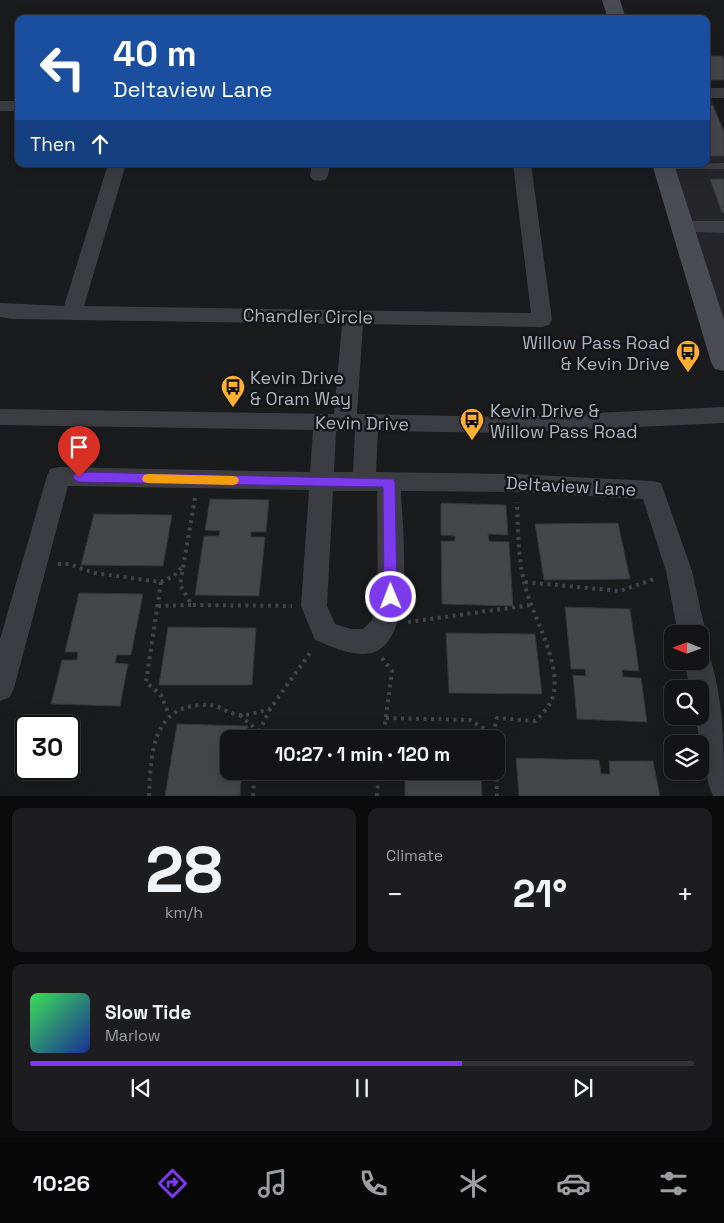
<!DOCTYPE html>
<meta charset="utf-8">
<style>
:root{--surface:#141416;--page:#1d1d1f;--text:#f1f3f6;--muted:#9d9ea1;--line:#333335;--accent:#7c3aed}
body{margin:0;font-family:"Space Grotesk",sans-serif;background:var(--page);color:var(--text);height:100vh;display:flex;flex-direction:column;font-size:19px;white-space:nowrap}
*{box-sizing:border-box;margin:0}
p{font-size:16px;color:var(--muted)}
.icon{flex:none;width:28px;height:28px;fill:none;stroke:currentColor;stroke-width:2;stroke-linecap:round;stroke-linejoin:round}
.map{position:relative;height:796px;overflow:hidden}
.panel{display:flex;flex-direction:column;gap:12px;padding:12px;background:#0b0b0c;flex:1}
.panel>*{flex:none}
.banner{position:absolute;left:15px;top:15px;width:695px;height:152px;border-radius:10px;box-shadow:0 5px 20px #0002,0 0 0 1px var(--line);background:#1a4fa0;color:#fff;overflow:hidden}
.needle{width:32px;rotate:271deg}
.fabs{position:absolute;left:664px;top:625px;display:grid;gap:10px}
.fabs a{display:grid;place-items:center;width:45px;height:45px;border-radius:10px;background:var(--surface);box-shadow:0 5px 20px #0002,0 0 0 1px var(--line);font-size:25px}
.speed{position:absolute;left:15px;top:715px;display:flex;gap:10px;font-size:25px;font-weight:700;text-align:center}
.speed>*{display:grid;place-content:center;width:65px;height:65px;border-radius:50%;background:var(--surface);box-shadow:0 5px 20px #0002,0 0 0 1px var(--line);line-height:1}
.speed .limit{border:2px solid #111;border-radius:8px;background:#fff;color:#111}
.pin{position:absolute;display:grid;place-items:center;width:42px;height:42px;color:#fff;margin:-51px -21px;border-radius:50% 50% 50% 0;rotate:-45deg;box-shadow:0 0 5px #0007}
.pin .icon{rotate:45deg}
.me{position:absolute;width:55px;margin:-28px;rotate:359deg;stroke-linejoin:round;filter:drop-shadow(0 0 4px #0008)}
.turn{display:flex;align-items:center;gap:18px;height:105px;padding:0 15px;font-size:22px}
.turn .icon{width:65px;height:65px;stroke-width:2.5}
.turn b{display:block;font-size:35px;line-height:42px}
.then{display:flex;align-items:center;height:48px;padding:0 15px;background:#0003;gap:10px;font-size:19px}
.big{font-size:38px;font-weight:800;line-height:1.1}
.panel .widget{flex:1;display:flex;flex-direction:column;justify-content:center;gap:8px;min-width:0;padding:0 18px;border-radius:10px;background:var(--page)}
.panel .dial{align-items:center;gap:0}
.dial b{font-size:65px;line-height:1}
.song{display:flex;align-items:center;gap:15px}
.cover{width:60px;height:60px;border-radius:8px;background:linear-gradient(135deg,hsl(130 70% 55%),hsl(230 70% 35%))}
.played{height:5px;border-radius:2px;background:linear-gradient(90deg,var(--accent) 65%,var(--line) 65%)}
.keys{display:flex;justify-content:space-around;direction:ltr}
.heat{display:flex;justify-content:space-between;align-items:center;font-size:28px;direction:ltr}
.panel .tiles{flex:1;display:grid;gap:12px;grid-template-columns:1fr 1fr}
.widget:last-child{grid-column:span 2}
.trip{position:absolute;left:220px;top:730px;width:285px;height:50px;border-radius:10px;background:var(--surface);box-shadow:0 5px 20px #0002,0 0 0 1px var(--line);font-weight:800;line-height:50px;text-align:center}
.tabs{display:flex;height:80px;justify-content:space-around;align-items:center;background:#080809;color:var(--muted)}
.tabs .icon{width:35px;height:35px}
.tabs .selected{color:var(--accent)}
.tabs b{font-size:22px;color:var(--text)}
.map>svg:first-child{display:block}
.built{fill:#26262a}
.building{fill:#44464a;stroke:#343439}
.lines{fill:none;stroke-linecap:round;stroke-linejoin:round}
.path{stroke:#41444a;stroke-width:4;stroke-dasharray:3 4.5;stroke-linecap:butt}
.service{fill:#3b3d43;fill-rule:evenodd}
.minor{fill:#3b3d43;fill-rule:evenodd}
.secondary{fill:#494c53;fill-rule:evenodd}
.route{fill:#7c3aed;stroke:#51269a}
.slow{fill:#f59e0b}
.labels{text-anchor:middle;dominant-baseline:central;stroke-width:5;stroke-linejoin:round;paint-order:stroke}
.street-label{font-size:18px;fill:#acb2be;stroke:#151518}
.poi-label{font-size:18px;fill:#acb2be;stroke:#151518;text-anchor:start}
</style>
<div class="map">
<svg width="724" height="796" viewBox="0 0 724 796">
<rect width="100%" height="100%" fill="#1a1b1d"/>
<!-- built -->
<path class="built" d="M706,93H709L724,132V362L663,164H706Z"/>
<!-- building -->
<g class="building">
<path d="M706,56H722L724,60V80H706Z"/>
<path d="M706,105H713L724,132V156H706Z"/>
<path d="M710,179H724V213H722Z"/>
<path d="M210,499L269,500L266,532H251V537H265L259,596L195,595L204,536H219L220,531L205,530Z"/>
<path d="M441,503L506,505L508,535L488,534L489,541L509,542L513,606L442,604L441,541H455V536L441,535Z"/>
<path d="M94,514L172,515L163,566L81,565Z"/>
<path d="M618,523L630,579L544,580L535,524Z"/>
<path d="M79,593L143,594L131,655H117L115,663L128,664L120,706L51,704L62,660H77L78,652H65Z"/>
<path d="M565,607L630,609L639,671L622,670L623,677L641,678L647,722L577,719L573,675L586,676L585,669H571Z"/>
<path d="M168,627L256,628L252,685H159Z"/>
<path d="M446,633L535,634L542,694L449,693Z"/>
<path d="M177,724L248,726L246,739H229V771H242L240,796H165Z"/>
<path d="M404,730L479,732V739H404Z"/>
<path d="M516,758L599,760L601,774H610L609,761H653L660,796H519Z"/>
<path d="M405,771H481L482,796H405Z"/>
</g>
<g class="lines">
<!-- path -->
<g class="path">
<path d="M195,498L180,585L192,605L292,606"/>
<path d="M58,564H69L94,573L161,582L174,576L183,566"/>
<path d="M161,582L146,682L161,695L169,715"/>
<path d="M525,582L620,591L657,578"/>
<path d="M158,606L192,605"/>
<path d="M408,622L531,605"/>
<path d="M382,658L392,671L383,739"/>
<path d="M240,715L259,732"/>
<path d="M386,718L470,720L493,734L494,739"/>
<path d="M493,734L497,718L535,721C542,714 550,707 553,696C562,663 532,616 524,582C518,556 518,529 517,502"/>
<path d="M258,739L259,732L270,709"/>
<path d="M496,771L497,796"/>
<path d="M149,796C151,752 152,702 210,705C220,706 229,714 240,715C248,716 261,711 270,709L312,650"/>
<path d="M253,796L255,771"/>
<path d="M377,796L379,771"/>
</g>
<!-- service -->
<path class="service" d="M724,163V169H663L659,166L661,164Z"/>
<!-- minor -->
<g class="minor">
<rect x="706" y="88" width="18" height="10"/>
<rect x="0" y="101" width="19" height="10"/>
<path d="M108,164H126L84,306L531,313L513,164H531L552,320L549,325L542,327L363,324L357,414L509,417L724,407V423L509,433L378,431L376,472L515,474L652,481L661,483L692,571L706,634L702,642L700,643V634H678L666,571L643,499L515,492L401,491C402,527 417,642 371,653C352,657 333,647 315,640L301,606L309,490L68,486L14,688L10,697L0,701V639L47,476L50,469L59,467L310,472L313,430L0,425V409L334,414L342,324L13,319L0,317V303L64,306ZM336,431H355L353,472H334ZM333,491H377L378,597L372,620L363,629H351L335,624L327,606Z"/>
<path d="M312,164H330L328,176L325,180L319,181L313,180L310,176Z"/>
<path d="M683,221H724V233L676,231L673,227L676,223Z"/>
<path d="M700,649L708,652C724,696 724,749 724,796H713L709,786L695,716H700V689H690L684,661H700Z"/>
</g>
<!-- secondary -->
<g class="secondary">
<path d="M602,0H620L626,19H608Z"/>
<path d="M652,164H674L724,320V371L715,369L711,362Z"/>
</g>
</g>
<!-- route -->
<path class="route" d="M79,472L393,479L395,482L397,597L395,601L391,603L386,601L384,597L383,487L79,482L75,480L73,477L75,474Z"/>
<!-- slow -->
<path class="slow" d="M148,474L233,476L237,477L239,480L237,484L233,485L148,483L144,482L142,479L144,475Z"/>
<!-- icons -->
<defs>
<symbol id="bus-pin" viewBox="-11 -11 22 30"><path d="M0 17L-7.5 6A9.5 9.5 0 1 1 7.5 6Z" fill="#ffaf31" stroke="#151518"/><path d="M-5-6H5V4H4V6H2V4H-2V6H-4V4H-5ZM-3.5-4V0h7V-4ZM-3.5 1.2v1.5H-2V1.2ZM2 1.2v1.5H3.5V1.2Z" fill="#111"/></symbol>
</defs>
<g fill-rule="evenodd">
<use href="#bus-pin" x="674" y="338" width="28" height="38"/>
<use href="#bus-pin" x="219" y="373" width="28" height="38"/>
<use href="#bus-pin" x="458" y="406" width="28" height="38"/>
</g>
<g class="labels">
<!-- street labels -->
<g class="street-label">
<text transform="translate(308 316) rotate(1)">Chandler Circle</text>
<text transform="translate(362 423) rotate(1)">Kevin Drive</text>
<text transform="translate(571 486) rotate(3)">Deltaview Lane</text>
</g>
<!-- poi labels -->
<g class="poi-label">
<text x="670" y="342" text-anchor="end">Willow Pass Road<tspan x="670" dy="21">&amp; Kevin Drive</tspan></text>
<text x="250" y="377">Kevin Drive<tspan x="250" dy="21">&amp; Oram Way</tspan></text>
<text x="490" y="410">Kevin Drive &amp;<tspan x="490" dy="21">Willow Pass Road</tspan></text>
</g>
</g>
</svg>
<div class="fabs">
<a><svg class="needle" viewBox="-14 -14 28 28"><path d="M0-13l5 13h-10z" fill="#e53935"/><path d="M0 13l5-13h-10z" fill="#9d9ea1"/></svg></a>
<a><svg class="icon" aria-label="search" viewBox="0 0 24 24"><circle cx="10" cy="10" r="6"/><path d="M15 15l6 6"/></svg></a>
<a><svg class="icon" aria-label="layers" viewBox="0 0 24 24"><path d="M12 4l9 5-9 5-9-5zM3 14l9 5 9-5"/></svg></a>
</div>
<div class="speed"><div class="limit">30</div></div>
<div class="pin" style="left:79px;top:477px;background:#d93025"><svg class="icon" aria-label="arrive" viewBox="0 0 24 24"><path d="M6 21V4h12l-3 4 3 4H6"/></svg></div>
<svg class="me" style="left:391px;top:597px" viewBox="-20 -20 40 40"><circle r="17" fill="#7c3aed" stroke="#fff" stroke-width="3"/><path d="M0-11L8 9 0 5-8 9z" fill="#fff"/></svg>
<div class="trip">10:27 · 1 min · 120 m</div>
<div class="banner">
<div class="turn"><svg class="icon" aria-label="left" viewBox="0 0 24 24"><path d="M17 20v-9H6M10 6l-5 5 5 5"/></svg><div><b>40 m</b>Deltaview Lane</div></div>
<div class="then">Then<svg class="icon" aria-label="ahead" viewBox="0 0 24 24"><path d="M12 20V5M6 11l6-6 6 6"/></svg></div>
</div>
</div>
<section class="panel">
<div class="tiles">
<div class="widget dial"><b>28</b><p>km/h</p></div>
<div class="widget"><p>Climate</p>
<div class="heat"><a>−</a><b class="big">21°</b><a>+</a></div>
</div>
<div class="widget">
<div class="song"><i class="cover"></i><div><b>Slow Tide</b><p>Marlow</p></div></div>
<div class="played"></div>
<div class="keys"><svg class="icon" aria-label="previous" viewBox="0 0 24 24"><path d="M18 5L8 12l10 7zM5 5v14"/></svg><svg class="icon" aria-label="pause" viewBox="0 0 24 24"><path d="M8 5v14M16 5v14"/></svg><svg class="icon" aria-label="next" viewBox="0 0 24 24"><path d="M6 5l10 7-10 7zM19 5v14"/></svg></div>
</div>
</div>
</section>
<nav class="tabs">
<b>10:26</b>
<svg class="icon selected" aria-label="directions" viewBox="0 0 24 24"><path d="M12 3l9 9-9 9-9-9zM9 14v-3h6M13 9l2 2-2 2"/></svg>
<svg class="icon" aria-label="music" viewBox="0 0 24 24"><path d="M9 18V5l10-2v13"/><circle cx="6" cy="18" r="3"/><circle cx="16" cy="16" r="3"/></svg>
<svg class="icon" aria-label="phone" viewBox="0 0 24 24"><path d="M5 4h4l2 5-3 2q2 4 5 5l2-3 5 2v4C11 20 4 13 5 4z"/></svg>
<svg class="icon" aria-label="climate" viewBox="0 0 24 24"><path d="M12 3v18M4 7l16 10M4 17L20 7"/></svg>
<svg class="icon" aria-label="car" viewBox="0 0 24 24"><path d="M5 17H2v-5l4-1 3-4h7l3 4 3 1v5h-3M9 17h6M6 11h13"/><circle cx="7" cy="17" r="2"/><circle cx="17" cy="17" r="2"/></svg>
<svg class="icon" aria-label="filters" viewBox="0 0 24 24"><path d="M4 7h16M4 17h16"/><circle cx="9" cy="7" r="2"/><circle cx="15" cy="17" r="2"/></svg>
</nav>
